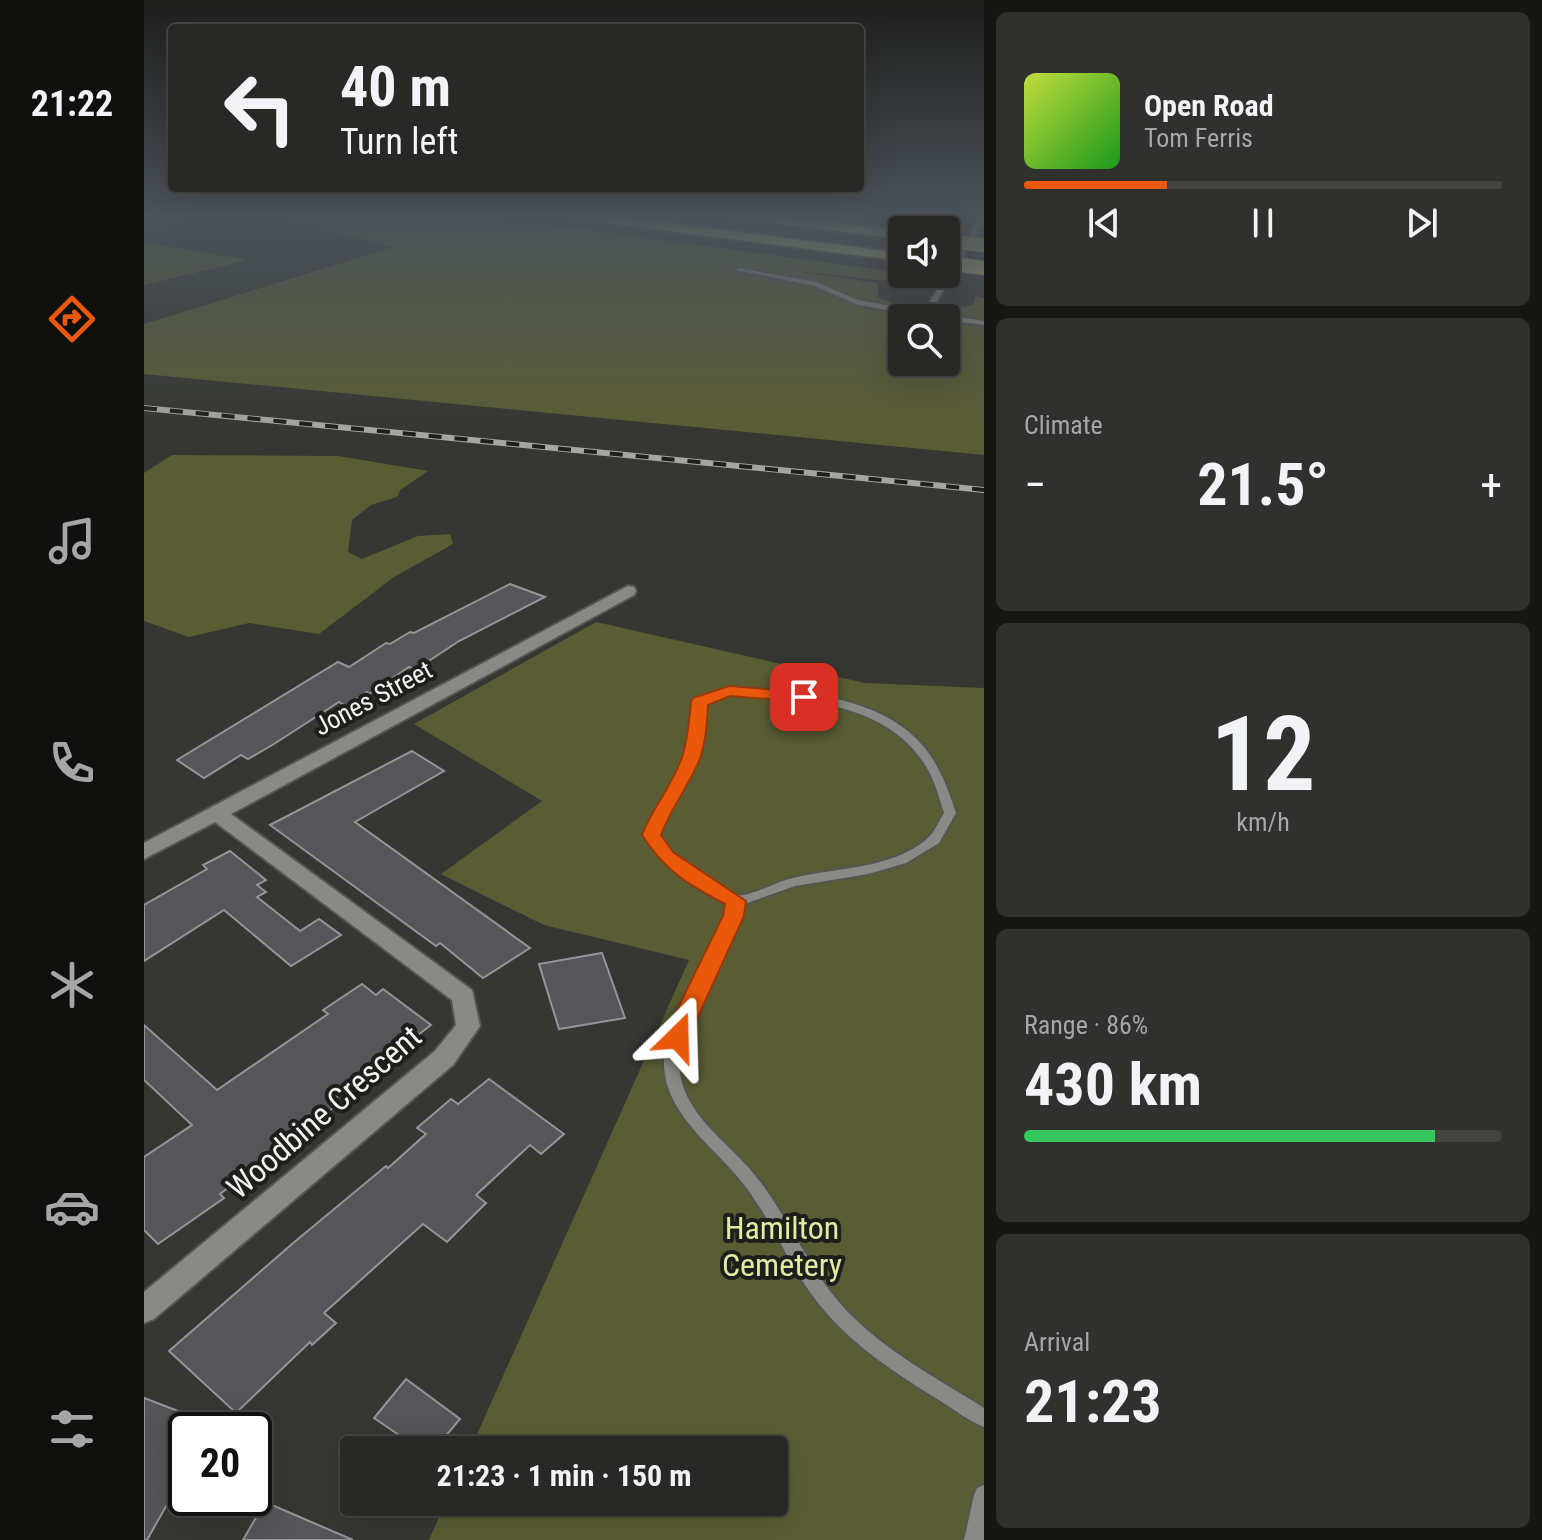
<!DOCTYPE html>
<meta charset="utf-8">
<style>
:root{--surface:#282926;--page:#30312e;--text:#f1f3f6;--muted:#a5a6a7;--line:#444543;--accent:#ea580c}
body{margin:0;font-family:"Roboto Condensed",sans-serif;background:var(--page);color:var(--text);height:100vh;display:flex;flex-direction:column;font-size:30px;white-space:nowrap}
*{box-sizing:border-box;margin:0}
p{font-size:26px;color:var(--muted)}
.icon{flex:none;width:44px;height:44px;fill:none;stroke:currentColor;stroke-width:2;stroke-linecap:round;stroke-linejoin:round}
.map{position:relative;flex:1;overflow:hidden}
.panel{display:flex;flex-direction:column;gap:12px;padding:12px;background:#161715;width:558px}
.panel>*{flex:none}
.top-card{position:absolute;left:24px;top:24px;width:696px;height:168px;border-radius:8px;box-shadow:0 8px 32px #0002,0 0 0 2px var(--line);background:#282926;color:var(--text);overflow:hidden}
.tools{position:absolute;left:744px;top:216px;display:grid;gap:16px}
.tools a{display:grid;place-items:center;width:72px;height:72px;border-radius:8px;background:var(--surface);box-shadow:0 8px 32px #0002,0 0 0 2px var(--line);font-size:40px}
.speed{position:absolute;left:24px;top:1412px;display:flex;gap:16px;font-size:40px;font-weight:700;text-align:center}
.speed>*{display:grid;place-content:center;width:104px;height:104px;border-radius:50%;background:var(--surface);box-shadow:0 8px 32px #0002,0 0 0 2px var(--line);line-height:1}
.speed .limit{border:4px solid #111;border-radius:12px;background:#fff;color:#111}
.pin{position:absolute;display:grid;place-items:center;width:68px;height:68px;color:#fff;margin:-34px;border-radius:16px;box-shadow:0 4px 12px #0006}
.me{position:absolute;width:88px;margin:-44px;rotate:22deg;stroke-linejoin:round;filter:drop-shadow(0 0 6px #0008)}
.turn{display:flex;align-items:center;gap:28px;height:168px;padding:0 40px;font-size:36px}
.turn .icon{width:104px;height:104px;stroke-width:2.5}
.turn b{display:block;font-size:56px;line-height:68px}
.big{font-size:60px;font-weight:700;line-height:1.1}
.panel .tile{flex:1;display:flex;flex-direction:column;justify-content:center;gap:12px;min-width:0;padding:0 28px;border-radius:12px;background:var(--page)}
.panel .dial{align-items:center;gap:0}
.dial b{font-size:104px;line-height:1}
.song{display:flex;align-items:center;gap:24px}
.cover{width:96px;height:96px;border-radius:12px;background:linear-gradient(135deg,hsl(70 70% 55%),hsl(120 70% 35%))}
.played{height:8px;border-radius:4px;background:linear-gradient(90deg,var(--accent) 30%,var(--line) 30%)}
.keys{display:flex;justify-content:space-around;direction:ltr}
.heat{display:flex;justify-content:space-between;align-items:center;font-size:44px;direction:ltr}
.charge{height:12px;border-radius:6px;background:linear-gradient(90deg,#34c759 86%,var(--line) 0)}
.trip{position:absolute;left:196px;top:1436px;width:448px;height:80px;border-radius:8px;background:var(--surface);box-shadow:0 8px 32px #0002,0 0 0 2px var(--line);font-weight:700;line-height:80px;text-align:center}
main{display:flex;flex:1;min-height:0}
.tabs{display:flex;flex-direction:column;width:144px;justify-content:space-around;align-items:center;background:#10100f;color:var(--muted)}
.tabs .icon{width:56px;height:56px}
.tabs .current{color:var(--accent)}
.tabs b{font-size:36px;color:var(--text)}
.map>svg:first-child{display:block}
.green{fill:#5a5d34;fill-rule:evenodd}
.building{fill:#565559;stroke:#96949a;stroke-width:2}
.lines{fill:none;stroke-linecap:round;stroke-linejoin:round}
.lane-casing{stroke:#555652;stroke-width:4}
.street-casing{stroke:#555652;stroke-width:4}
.highway-casing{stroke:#555652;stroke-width:4}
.lane{fill:#898a85;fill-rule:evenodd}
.street{fill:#898a85;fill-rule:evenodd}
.highway{fill:#b6bd78;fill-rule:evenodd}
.rail-casing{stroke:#a5a6a2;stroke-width:6}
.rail{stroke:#1e1e1c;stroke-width:4;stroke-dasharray:13;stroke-linecap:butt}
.highway-bridge-casing{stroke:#555652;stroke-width:16;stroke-linecap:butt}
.highway-bridge{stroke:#b6bd78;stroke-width:14}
.route{fill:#ea580c;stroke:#983908;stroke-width:2}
.labels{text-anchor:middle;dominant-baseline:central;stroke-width:8;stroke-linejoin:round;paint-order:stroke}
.street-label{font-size:26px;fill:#f3f4f1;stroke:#1e1e1c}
.near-street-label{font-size:32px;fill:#f3f4f1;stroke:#1e1e1c}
.near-park-label{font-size:32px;fill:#e2eaa2;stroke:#1e1e1c}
</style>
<main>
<nav class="tabs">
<b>21:22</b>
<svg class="icon current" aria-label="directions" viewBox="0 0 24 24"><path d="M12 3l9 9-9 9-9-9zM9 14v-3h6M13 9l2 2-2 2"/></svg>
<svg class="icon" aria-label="music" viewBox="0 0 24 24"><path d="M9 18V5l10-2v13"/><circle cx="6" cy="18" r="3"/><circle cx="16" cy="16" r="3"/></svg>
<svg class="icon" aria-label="phone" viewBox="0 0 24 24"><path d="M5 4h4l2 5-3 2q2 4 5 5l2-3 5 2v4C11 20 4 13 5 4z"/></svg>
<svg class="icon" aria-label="climate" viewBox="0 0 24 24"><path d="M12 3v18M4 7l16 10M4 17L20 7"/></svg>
<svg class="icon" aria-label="car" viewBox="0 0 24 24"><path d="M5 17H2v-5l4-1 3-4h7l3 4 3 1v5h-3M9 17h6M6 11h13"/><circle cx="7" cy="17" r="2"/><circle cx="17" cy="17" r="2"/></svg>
<svg class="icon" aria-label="filters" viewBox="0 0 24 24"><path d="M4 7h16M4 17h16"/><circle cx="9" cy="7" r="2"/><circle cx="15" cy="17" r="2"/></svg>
</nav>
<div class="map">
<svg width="840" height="1540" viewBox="0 0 840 1540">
<rect width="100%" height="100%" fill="#363732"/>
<!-- green -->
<g class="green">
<path d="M144,214H213L274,222L223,214H327L753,272L777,280L753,282L641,270L734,283V297C764,311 796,316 829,304L832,296L840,298V455L0,374V324L250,247L137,219ZM758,318H802V362H758Z"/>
<path d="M0,242L104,260L0,285Z"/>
<path d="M28,455L194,456L284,471L256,490L253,497L227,505L208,520L204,552L218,559L274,536L306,534L309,544L250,577L175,634L105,623L45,637L0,621V473Z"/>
<path d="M452,622L721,683L840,688V1540H285L302,1502H630V1450H326L545,960L400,925L297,874L398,801L270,724Z"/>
</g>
<!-- building -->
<g class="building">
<path d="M366,584L401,597L315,641L271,670L265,667L225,694L223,692L202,706L195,702L130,744L104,759L97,755L60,778L33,760L194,662L205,667L242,643L246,644L266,632L270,633Z"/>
<path d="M268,751L300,771L211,822L386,948L339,978L296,943L292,946L126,825Z"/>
<path d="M86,851L122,880L113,885L122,892L113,897L156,931L175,919L197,935L147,966L80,910L0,961V905L63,869L59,865Z"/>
<path d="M458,953L481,1018L415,1029L395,964Z"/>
<path d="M218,984L232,995L239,989L287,1025L188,1101L193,1105L76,1194L80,1198L14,1244L0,1230V1157L48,1125L0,1080V1025L73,1090L184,1014L179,1010Z"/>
<path d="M345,1079L420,1134L397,1154L386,1145L332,1195L342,1203L303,1242L279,1224L180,1313L192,1323L168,1345L166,1342L92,1413L25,1351L148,1244L242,1166L244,1168L282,1134L273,1128L307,1099L314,1104Z"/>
<path d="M262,1379L316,1419L290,1450H277L230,1418Z"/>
<path d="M0,1398L42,1414V1471L3,1540H0Z"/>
<path d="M121,1502L209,1540H99Z"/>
</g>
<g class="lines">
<defs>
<g id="lane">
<path d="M840,214V220L786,313L840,321V325L802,320V318H780L712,304L670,286L592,270L595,268L672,282L714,300L780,312L837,215Z"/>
<path d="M585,688C648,690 736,694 780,747C796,767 804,789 812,813L795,843L762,863L724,874L651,886L598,905L596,916C579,950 535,1025 535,1061C535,1072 538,1085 543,1096C559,1129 592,1150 614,1179C649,1224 668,1278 710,1318C748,1355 796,1380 840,1408V1427C825,1421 812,1411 798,1402C751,1373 704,1343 671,1299C645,1265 629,1224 604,1190C575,1149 518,1115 520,1060C520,1045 526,1032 532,1019C541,996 552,974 563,953C572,936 581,921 585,903C550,893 522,865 502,835L541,757L549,702L551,700ZM586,694C657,698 754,702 788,778C793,789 796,801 800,813C795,821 790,833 783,839C745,870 694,867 649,878C633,881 604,899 590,895C560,887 532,860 514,835L553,757L560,704Z"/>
<path d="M840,1485V1540H820L830,1495L833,1488Z"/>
</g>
<path id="street" d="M484,586L490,587L492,591L490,595L87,814L328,990L336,1026L309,1065L10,1319L0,1323V1292L291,1051L312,1025L308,1000L71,822L0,859V843Z"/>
<g id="highway">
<path d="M419,214H454L758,253V261L425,218Z"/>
<path d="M581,214H618L758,231V239L587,218Z"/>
</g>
</defs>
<!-- lane casing -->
<use href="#lane" class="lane-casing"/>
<!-- street casing -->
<use href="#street" class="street-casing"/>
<!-- highway casing -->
<use href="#highway" class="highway-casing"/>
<!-- lane -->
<use href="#lane" class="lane"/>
<!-- street -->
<use href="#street" class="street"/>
<!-- highway -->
<use href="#highway" class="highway"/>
<defs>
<path id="rail" d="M0,408L840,490"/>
</defs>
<!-- rail casing -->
<use href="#rail" class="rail-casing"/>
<!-- rail -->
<use href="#rail" class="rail"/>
<defs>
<g id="highway-bridge">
<path d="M802,241L840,245"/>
<path d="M802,263L840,268"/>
</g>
</defs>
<!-- highway-bridge casing -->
<use href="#highway-bridge" class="highway-bridge-casing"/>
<!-- highway-bridge -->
<use href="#highway-bridge" class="highway-bridge"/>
</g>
<!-- sky -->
<linearGradient id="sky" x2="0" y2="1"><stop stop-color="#1e1e1c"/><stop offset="0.5" stop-color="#4c535a"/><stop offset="1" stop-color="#4c535a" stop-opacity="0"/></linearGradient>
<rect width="840" height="430" fill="url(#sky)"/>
<!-- route -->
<path class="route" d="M585,686L660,692L668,697L660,702L586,696L564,705C563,723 562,743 555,761C544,787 527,808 517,835L529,852L602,901L600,916L542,1043L534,1046L526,1043L522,1037L530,1016L579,916L581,904C543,884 522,872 498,835C508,808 529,785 538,757C544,739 545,721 547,702L549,698Z"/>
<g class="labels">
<!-- street labels -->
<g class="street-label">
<text transform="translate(229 698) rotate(-28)">Jones Street</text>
</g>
<!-- near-street labels -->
<g class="near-street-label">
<text transform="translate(180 1112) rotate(-41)">Woodbine Crescent</text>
</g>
<!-- near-park labels -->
<g class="near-park-label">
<text x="638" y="1228">Hamilton<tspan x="638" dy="37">Cemetery</tspan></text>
</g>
</g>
</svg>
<div class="tools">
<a><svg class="icon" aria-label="sound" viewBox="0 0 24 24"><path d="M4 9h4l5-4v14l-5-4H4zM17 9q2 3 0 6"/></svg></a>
<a><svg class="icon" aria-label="search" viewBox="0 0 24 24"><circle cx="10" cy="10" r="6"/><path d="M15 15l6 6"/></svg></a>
</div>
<div class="speed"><div class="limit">20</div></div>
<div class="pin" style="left:660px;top:697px;background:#d93025"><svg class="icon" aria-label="arrive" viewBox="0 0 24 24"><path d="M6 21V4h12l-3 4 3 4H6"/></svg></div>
<svg class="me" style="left:534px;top:1037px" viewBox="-20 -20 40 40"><path d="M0-17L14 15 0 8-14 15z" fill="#ea580c" stroke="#fff" stroke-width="4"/></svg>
<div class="trip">21:23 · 1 min · 150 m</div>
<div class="top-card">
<div class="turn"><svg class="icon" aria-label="left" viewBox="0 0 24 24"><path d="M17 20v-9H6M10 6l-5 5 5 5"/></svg><div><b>40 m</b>Turn left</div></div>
</div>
</div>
<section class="panel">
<div class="tile">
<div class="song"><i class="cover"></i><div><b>Open Road</b><p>Tom Ferris</p></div></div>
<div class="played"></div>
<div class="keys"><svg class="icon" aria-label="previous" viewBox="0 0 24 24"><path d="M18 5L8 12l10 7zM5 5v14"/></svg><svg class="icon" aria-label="pause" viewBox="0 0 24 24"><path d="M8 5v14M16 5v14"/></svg><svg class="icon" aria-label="next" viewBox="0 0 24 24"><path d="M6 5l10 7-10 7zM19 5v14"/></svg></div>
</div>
<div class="tile"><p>Climate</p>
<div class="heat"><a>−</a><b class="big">21.5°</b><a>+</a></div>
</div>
<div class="tile dial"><b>12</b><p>km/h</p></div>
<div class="tile"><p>Range · 86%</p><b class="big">430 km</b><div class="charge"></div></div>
<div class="tile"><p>Arrival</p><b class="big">21:23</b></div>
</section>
</main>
